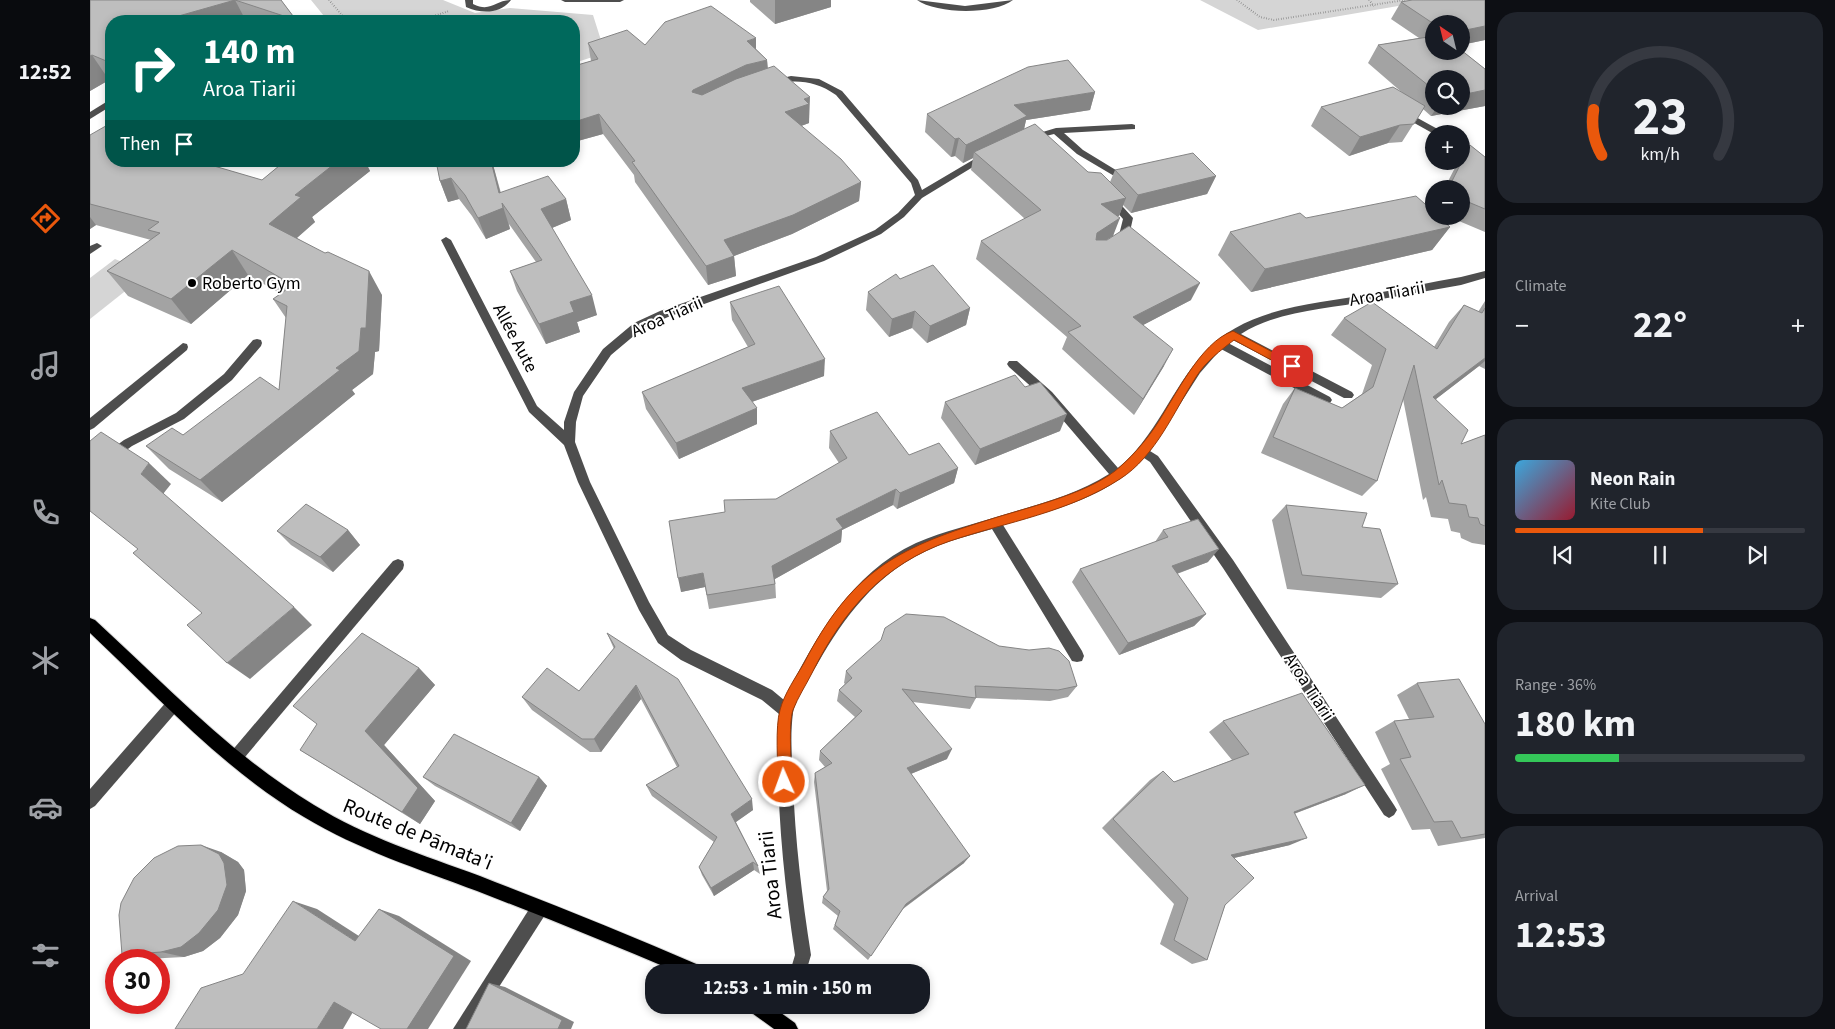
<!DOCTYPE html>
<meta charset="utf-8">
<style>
:root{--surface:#171b24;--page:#20242c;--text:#f1f3f6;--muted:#9ea1a6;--line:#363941;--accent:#ea580c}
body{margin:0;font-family:"Source Sans 3",sans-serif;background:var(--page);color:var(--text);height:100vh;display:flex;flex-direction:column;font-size:19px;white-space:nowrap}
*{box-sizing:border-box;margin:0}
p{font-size:16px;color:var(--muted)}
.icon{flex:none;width:28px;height:28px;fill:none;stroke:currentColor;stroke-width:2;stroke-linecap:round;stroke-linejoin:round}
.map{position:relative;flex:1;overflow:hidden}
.sheet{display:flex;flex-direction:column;gap:12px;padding:12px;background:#0d0f14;width:350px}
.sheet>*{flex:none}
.hud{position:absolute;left:15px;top:15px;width:475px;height:152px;border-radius:20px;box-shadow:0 2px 8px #0003;background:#00695c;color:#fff;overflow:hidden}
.needle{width:32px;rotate:325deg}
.controls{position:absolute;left:1335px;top:15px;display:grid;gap:10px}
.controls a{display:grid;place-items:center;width:45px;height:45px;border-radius:50%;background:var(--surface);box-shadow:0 2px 8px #0003;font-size:25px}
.speed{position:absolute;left:15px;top:949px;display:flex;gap:10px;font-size:25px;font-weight:700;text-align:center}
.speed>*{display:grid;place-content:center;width:65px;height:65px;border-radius:50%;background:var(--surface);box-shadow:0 2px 8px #0003;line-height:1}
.speed .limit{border:8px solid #d22;background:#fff;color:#111}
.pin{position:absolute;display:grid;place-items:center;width:42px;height:42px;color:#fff;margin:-21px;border-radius:10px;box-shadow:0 2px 8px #0006}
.me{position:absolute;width:55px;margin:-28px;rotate:358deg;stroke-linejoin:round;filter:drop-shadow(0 0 4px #0008)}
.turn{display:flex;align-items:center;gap:18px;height:105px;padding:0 15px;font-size:22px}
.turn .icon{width:65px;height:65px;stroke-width:2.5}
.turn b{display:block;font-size:35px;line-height:42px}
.then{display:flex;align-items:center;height:48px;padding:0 15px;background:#0003;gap:10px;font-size:19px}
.big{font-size:38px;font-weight:700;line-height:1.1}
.sheet .card{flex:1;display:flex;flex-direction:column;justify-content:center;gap:8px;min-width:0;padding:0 18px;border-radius:20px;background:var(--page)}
.sheet .dial{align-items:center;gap:0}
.dial svg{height:130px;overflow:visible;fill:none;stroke:var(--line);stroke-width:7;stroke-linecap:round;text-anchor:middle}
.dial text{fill:var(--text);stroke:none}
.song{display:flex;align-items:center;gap:15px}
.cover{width:60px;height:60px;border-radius:8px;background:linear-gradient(135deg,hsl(200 70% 55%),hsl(350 70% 35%))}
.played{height:5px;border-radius:2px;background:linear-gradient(90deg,var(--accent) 65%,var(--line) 65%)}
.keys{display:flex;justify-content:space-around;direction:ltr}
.heat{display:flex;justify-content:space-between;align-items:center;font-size:28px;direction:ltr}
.charge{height:8px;border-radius:4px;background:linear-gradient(90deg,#34c759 36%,var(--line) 0)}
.trip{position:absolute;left:555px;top:964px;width:285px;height:50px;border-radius:20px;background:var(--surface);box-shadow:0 2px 8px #0003;font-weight:700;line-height:50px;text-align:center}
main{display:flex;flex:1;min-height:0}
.dock{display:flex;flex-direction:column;width:90px;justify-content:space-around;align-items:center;background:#090b0e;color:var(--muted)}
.dock .icon{width:35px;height:35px}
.dock .selected{color:var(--accent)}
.dock b{font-size:22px;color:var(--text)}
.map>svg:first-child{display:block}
.green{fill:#d5d5d5}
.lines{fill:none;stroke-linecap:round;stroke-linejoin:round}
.major-casing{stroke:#dbdbdb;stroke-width:2}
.path{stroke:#707070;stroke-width:2;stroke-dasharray:0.5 2;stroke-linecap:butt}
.minor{fill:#4e4e4e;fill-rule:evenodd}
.major{fill:#000;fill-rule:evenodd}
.wall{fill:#a3a3a3;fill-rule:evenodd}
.shaded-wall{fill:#858585}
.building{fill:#bebebe;stroke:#858585}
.route{fill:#ea580c;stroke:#983908}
.poi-dot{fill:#000;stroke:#fff;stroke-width:2}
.labels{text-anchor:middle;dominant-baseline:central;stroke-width:4;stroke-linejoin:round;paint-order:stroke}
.poi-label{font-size:18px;fill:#000;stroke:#fff;text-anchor:start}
.street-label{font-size:18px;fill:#000;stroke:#fff}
.near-street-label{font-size:21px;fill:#000;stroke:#fff}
</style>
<main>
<nav class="dock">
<b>12:52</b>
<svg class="icon selected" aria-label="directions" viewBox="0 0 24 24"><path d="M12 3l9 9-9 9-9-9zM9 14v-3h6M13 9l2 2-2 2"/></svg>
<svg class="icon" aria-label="music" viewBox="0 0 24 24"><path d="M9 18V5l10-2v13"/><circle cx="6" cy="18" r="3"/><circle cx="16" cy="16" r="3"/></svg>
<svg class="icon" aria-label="phone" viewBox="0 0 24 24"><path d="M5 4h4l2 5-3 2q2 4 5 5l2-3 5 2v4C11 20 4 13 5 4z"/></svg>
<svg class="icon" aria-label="climate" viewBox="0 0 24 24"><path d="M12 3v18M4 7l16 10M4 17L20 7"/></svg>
<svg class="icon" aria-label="car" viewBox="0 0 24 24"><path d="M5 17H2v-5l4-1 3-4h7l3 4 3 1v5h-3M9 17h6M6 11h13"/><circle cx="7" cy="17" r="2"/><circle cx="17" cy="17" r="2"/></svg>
<svg class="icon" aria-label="filters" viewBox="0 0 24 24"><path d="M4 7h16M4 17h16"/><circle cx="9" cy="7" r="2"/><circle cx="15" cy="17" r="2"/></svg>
</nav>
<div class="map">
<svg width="1395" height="1029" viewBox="0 0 1395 1029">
<rect width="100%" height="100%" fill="#fff"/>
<!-- green -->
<g class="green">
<path d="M221,0H353L385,13L420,8L503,15L515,53L484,63V21H238Z"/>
<path d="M1110,0H1343L1168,30Z"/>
<path d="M25,259L58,273L0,319V278Z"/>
</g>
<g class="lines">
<defs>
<g id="major">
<path d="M0,618L5,620C75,684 142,756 224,805C276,837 333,855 390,876C464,905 538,934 611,966L613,972H587C521,944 454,917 387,891C328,869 269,850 214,817C133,769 68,697 0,633Z"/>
<path d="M656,1005H680L705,1023L708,1029H684L659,1011Z"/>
</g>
</defs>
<!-- major casing -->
<use href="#major" class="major-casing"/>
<!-- path -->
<g class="path">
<path d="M239,0L257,21"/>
<path d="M1147,0L1170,17L1184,20L1315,0"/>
<path d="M1279,0L1284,6"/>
<path d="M329,21L359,11"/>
</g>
<!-- minor -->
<g class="minor">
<path d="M375,0H383V4C401,13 405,0 421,0C410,14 392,14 376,7Z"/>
<path d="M471,0H534L530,2H475Z"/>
<path d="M827,0L875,6L923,0C904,15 846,14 827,0Z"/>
<path d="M701,76L729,79L752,91L828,180L832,190L893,154L896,153L901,156L832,198L814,217L791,234L734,261L578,317L552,329L521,355L493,396L486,422L485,442L500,482L559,602L578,635L601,650L682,690L694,700C725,638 761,573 826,543C854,531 884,524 913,515C949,504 986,495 1019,474L954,398L919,367L917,364L919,361H927L962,392L1028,468C1066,437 1081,389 1114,353C1155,307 1224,304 1281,294C1311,289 1341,282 1371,277L1395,271V278L1371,285C1341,290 1311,296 1280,301C1238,309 1189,310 1151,334L1262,392L1264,395L1262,398H1254L1143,340L1138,343L1240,397L1242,400L1240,403H1232L1131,349L1110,373L1060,451L1068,456L1143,560L1304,805L1307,810L1304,815L1299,818L1294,815L1133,568L1060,462L1054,458C1017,498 963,510 913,525L992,651L994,656L992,661L987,662L982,661L902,529C879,536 855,541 834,552C786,575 754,617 728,663C721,675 705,699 703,713C700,735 702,760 703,782C705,840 712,897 721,955L716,972H700L705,955C693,875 685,795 689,714L672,700L591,660L568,643L549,610L488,482L474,445L439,412L351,240L356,237L361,240L447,406L474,430V422L484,392L513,349L544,323L570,311L726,257L785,230L808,213L825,195L821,183L746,95C726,81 707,79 683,84L679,81Z"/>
<path d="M21,99V106L0,119V112Z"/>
<path d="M1313,110L1353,132L1354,134H1344L1310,115L1309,113Z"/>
<path d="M1042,124L1045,125V129L974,133L993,150L1034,175L1036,177L1031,180L987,154L964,134L940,140L936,137L966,128Z"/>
<path d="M1371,144L1395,159V166L1371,151Z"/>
<path d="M1020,195L1023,196L1043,218L1039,236L1029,243L1024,240L1029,235L1033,219L1015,198Z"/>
<path d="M7,243L12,246L0,254V246Z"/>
<path d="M167,339L171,340L172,343L171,346L142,380L94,419L42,446L0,477V465L34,440L86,413L134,374L163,340Z"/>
<path d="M93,343L97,344L98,347L97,350L4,428L0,430V418Z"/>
<path d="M308,559L313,561L314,565L313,569L150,763L145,765L140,763L138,758L140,753L303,561Z"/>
<path d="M83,698L88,700L90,705L88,710L5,806L0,809V789L78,700Z"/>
<path d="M449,901L455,903L457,909L455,915L382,1029H363L443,903Z"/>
</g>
<!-- major -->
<use href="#major" class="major"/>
</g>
<!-- wall -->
<g class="wall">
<path d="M0,0H191L207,21H21V81L19,80L0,91Z"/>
<path d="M660,0H741V7L685,24L660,2Z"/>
<path d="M1322,0H1395V40L1371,45V24H1344V51H1371V50L1395,69V106L1341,116L1333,109L1312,142L1298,143L1259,156L1221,126L1231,107L1303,87L1315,95L1278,63L1288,45L1329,38L1301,19L1311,2ZM1344,79H1371V106H1344Z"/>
<path d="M498,43L666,49L677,60L678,68L719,117V123L711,126L771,182L769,201L702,234L644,256L646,276L618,285L545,182L544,175L513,134L484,142V66L501,61Z"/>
<path d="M1005,92L1000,110L936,120L934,129L998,172L1020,182L1025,170L1126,176L1117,194L1041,213L1033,205L1029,216H1028L1023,236L1016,240L1101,300L1053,325L1074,366L1044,415L972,349L977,337L886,259L891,241L935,219L881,170L883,158L873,163L865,156L861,157L835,132L837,114Z"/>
<path d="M0,135L140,161L129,168L172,180L195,161H275L280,171L222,217L225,222L207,238L292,295L289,351L285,352L283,374L262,390L265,394L132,502L79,469L56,446L93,435L189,390L196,318L183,299L191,294L158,275L101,324L38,296L17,271L61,240L6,225L0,229Z"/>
<path d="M1380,145L1395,157V232L1357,216H1371V189H1354L1368,162L1371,161V157Z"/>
<path d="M346,161H402L411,193L476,199L481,220L462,228L507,315L487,322L490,332L456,344L427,291L420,271L446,262L419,224L420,229L396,239L382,216L369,199L358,202L350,181Z"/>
<path d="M1360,227L1342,250L1161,292L1128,255L1140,232Z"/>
<path d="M810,279L880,308L876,325L837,343L822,328L799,337L776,310L778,292Z"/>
<path d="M1395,301V369L1389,366L1346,399L1371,444L1395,435V545L1382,543L1371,538L1370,533L1361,531L1358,519L1341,517L1336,497L1333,500L1313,399L1287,481L1272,496L1171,453L1193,404L1205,388L1252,408L1272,394L1282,365L1241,335L1254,318L1344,347L1359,322L1374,305L1388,312Z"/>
<path d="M640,302L734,376L662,402L667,424L589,459L556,409L552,392L658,347L642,320Z"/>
<path d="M935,387L970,431L885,465L851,418L855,402Z"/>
<path d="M740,431L819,455L868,468L864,483L807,509L803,505L752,530L751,542L685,579L686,598L619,609L615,587L591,592L635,512L686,499L749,463L739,448Z"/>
<path d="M1196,505L1308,584L1291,598L1197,589L1182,520Z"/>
<path d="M258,530L270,545L243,572L201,545L187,531Z"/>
<path d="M1073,530L1118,562L1087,574L1116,614L1104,626L1029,655L982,582L990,569L1065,542Z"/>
<path d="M517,633L663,810L646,822L668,866L670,874L664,870L624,896L612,875L609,867L624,842L562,796L556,785L587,767L551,699L511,752H500L442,710L432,697L489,691L524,649Z"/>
<path d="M909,646L987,686L978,697L960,701L886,698L880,709L823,702L857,759L821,774L874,863L813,909L778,960L743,929L748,916L732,903L733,897L737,891L724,782L725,773L735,767L729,760L730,751L765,717L747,701L749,690L755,684L754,683L756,671Z"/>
<path d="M329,668L345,685L294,745L345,801L330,824L210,750Z"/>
<path d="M1327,683L1395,724V838L1348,846L1340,829L1322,830L1291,769L1300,764L1285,732L1304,721L1319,719L1307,695Z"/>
<path d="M1133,721L1256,794L1204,814L1200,845L1144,858L1135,905L1117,960L1102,964L1070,944L1084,904L1012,828L1060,780L1073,771L1084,782L1142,760L1119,732Z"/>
<path d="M333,777H449L457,786L430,831L345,786Z"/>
<path d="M131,852L148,862L154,870L156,891L148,915L130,938L113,951L94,957L56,959L32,955Z"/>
</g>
<!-- shaded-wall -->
<g class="shaded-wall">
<path d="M145,0L156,21H71Z"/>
<path d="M685,0H741V7L685,24Z"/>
<path d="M1395,26V40L1371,45V31Z"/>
<path d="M666,38V58L657,41Z"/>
<path d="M2,55L19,80L0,91V56Z"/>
<path d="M677,60L678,79L605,109L602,92L603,90L656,65Z"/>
<path d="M1395,90V106L1341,116L1348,106H1371V95Z"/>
<path d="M1005,92L1000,110L936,120L933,134L884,152L883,158L873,163L876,145L924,105Z"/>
<path d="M720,97L719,123L695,132V112L714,99Z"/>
<path d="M509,114L513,134L484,142V122Z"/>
<path d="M1310,125L1298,143L1259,156L1270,137Z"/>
<path d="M869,138L865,156L861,157L865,139Z"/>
<path d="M93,161H140L106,181Z"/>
<path d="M248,161H275L280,171L222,217L225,222L194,249L179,224L205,195Z"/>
<path d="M401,161H402L414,207L409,193Z"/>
<path d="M1126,176L1117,194L1041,213L1048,195Z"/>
<path d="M361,178L369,199L358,202L350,181Z"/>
<path d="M771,182L769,201L702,234L636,259L634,240Z"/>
<path d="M1036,198L1029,216L1005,222L1011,204Z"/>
<path d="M476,199L481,220L457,230L451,209Z"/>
<path d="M412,203L420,229L396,239L388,218Z"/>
<path d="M0,217L6,225L0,229Z"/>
<path d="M1030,218L1023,236L1000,250L1007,233Z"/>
<path d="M1360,227L1342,250L1161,292L1175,269Z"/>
<path d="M142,250L158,275L101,324L81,299Z"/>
<path d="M644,256L646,276L618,285L616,266Z"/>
<path d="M279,271L292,295L289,351L285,352L283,374L262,390L265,394L132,502L110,480L246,368L271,328Z"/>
<path d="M1110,283L1101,300L1036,334L1043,317Z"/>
<path d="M502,295L507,315L487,322L490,332L456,344L449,324L480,302Z"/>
<path d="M880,308L876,325L837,343L840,326Z"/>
<path d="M825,311L822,328L799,337L802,319Z"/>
<path d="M1083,349L1074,366L1044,415L1053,399Z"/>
<path d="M1395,358V361L1389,366L1333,409L1343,397Z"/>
<path d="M735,359L734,376L653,405L652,388Z"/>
<path d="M667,408V424L589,459L586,443Z"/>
<path d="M977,414L970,431L885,465L890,449Z"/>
<path d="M59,463L81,484L73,494L51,474Z"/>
<path d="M868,468L864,483L807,509L810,493Z"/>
<path d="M806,489L803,505L752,530L751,542L683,580L682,566L746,519Z"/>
<path d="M258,530L270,545L243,572L230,557Z"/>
<path d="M1129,549L1118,562L1072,579L1082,566Z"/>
<path d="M613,573L615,587L591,592L588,578Z"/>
<path d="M204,607L222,625L160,679L137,663Z"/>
<path d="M1116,614L1104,626L1029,655L1038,643Z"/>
<path d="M329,668L345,685L294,745L345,801L330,824L312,812L275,731Z"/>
<path d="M546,685L551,699L511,752L504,739Z"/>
<path d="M862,749L857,759L813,777L817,768Z"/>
<path d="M449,777L457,786L430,831L421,823Z"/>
<path d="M1275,785L1256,794L1187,820L1204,812Z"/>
<path d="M662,799L663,810L643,824L641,814Z"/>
<path d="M1217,838L1200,845L1126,862L1141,855Z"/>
<path d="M111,845L131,852L148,862L154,870L156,891L148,915L130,938L113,951L94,957L71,952Z"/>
<path d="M880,856L874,863L812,909L816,904Z"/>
<path d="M663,862L664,870L624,896L621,888Z"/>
<path d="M203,901L227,909L286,947L265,941Z"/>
<path d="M289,909L309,916L381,961L338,1029H317Z"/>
<path d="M399,983L415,987L484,1022L481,1029H468Z"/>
<path d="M244,1002L267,1005L253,1029H227Z"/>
</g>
<!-- building -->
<g class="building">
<path d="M0,0H191L206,20L145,0L71,21H21V63L2,55L0,56Z"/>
<path d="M1322,0H1395V26L1371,31V24H1344L1311,2Z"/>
<path d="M621,6L666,38L657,41L677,60L656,65L603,90L602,92L612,95L646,79L684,66L720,97L714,99L719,104L695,112L751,159L771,182L703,215L634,240L644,256L616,266L542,162L545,161L509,114L484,122V66L508,59L498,43L537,30L555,45L575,22Z"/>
<path d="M1344,36V51H1371V50L1395,69V90L1371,95V79H1344V90L1288,45Z"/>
<path d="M978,60L1005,92L924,105L937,116L876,145L869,138L865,139L837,114L938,67Z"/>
<path d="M1303,87L1335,106L1324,124L1310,125L1270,137L1231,107Z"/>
<path d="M21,123V161H107L172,180L195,161H248L205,195L211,197L179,224L235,253L238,252L279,271L276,328H271L269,351L246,368L250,370L110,480L56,446L82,428L93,435L170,377L189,390L197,306L183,299L203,285L142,250L81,299L17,271L70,233L58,230L69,222L0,204V135Z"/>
<path d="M945,124L998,172L1011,173L1036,198L1011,204L1030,218L1007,233L1006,240H1017L1039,226L1110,283L1043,317L1083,349L1053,399L978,332L991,326L891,241L951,210L884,152Z"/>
<path d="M1380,145L1395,157V209L1371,199V189H1358Z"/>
<path d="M1103,153L1126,176L1048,195L1025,170Z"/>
<path d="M346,161H401L409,193L458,176L476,199L451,209L502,295L480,302L484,312L449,324L420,271L452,260L412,203L413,208L388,218L375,195L361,178L350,181Z"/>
<path d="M1326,196L1344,212V216H1348L1360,227L1175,269L1140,232L1210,213L1216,218Z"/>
<path d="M843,265L880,308L840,326L825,311L802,319L778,292L806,274L810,279Z"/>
<path d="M689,286L735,359L652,388L667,408L586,443L552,392L665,344L640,302Z"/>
<path d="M1282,302L1347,349L1374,305L1392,313L1395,308V358L1343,397L1378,430L1371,444L1395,435V526L1390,524L1388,518L1379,517L1376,505L1359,503L1352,480L1349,485L1324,365L1287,481L1183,437L1205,388L1252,408L1283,387L1296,349L1254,318Z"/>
<path d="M925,375L935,387L950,382L977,414L890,449L855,402Z"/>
<path d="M787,412L819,455L849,443L868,468L810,493L806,489L746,519L753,528L682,566L685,584L617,595L613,573L588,578L579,521L635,512L634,500L686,499L757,458L740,431Z"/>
<path d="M11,432L59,463L51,474L204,607L137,663L97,625L112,613L43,553L48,549L0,511V441Z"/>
<path d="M216,504L258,530L230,557L187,531Z"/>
<path d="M1196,505L1277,513L1272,527L1290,529L1308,584L1212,575Z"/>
<path d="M1108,519L1129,549L1082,566L1116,614L1038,643L990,569L1078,537L1073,530Z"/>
<path d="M816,614L854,617L909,646L939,650L959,648L969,651L979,661L987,686L968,690L885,686L886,698L812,689L862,749L817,768L880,856L816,904L781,956L745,925L750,911L733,897L739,889L725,773L742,763L730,751L772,711L749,690L762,678L756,671L791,640L795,628Z"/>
<path d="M272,633L329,668L275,731L328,788L312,812L210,750L227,724L203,706Z"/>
<path d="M517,633L588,679L662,799L641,814L668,866L663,862L621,888L609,867L627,837L556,785L589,766L546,685L504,739H492L432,697L457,668L489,691L525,647Z"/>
<path d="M1369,679L1395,724V834L1371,838L1362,821L1344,822L1310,759L1321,757L1304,721L1344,717L1327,683Z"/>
<path d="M1212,693L1275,785L1204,812L1217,838L1141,855L1164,878L1135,905L1117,960L1084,940L1098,898L1023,819L1073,771L1084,782L1159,754L1133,721Z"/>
<path d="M364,734L449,777L421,823L333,777Z"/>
<path d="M111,845L129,854L134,863L137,885L128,910L109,933L91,947L71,952L32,955L29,915L31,903L44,878L64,858L88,846Z"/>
<path d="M203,901L265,941L289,909L364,956L317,1029H291L244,1002L227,1029H85L111,988L153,974Z"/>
<path d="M399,983L472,1020L468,1029H376Z"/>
</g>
<!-- route -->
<path class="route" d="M1143,331L1205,364V369H1198L1144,340C1130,351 1116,361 1106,377C1084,411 1066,456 1030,479C979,512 917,522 860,541C793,564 753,611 722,673C716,685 708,697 703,710C698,724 702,765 701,782L699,787L694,789L690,787L688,782C688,763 685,727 690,710C694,694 706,677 714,663C761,573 804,549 898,520C935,508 994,495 1025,471C1040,459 1054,443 1065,427C1084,399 1110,342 1143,331Z"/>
<!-- markers -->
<circle class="poi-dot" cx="102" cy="283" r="5"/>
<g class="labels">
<!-- poi labels -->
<g class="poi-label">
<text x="112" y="283">Roberto Gym</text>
</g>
<!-- street labels -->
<g class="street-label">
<text transform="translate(1297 294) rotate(-10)">Aroa Tiarii</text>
<text transform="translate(577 317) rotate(-24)">Aroa Tiarii</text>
<text transform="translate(425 338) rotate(62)">Allée Aute</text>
<text transform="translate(1219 687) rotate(57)">Aroa Tiarii</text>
</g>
<!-- near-street labels -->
<g class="near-street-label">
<text transform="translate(328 834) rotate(22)">Route de Pāmata'i</text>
<text transform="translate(680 875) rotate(-96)">Aroa Tiarii</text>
</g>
</g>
</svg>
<div class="controls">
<a><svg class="needle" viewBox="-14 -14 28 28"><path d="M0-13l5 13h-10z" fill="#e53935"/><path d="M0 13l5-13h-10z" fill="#9ea1a6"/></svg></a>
<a><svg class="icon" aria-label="search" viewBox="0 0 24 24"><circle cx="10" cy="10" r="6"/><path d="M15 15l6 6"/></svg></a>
<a>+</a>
<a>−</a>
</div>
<div class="speed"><div class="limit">30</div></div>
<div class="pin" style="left:1202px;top:366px;background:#d93025"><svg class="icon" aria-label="arrive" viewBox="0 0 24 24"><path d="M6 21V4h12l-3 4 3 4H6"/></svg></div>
<svg class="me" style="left:694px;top:782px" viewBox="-20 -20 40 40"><circle r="17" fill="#ea580c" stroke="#fff" stroke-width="3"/><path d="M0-11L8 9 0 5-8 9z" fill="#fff"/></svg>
<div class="trip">12:53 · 1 min · 150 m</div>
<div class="hud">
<div class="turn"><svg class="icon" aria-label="right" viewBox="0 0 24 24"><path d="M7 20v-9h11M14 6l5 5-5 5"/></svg><div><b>140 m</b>Aroa Tiarii</div></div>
<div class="then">Then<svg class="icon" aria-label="arrive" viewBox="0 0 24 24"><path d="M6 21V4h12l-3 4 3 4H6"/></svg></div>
</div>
</div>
<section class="sheet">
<div class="card dial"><svg viewBox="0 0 100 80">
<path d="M14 69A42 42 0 1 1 86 69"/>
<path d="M14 69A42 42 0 0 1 9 41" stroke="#ea580c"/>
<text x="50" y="56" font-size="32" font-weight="700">23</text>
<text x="50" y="72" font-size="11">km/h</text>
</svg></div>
<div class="card"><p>Climate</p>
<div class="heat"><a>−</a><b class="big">22°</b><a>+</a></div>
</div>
<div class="card">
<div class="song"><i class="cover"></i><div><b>Neon Rain</b><p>Kite Club</p></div></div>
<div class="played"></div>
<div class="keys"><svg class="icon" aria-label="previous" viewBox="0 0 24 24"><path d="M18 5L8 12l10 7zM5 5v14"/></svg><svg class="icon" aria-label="pause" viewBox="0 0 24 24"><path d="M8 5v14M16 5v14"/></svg><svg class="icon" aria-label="next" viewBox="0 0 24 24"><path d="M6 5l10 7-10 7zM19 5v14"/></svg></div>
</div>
<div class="card"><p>Range · 36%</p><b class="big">180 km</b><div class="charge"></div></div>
<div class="card"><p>Arrival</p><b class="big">12:53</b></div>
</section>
</main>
